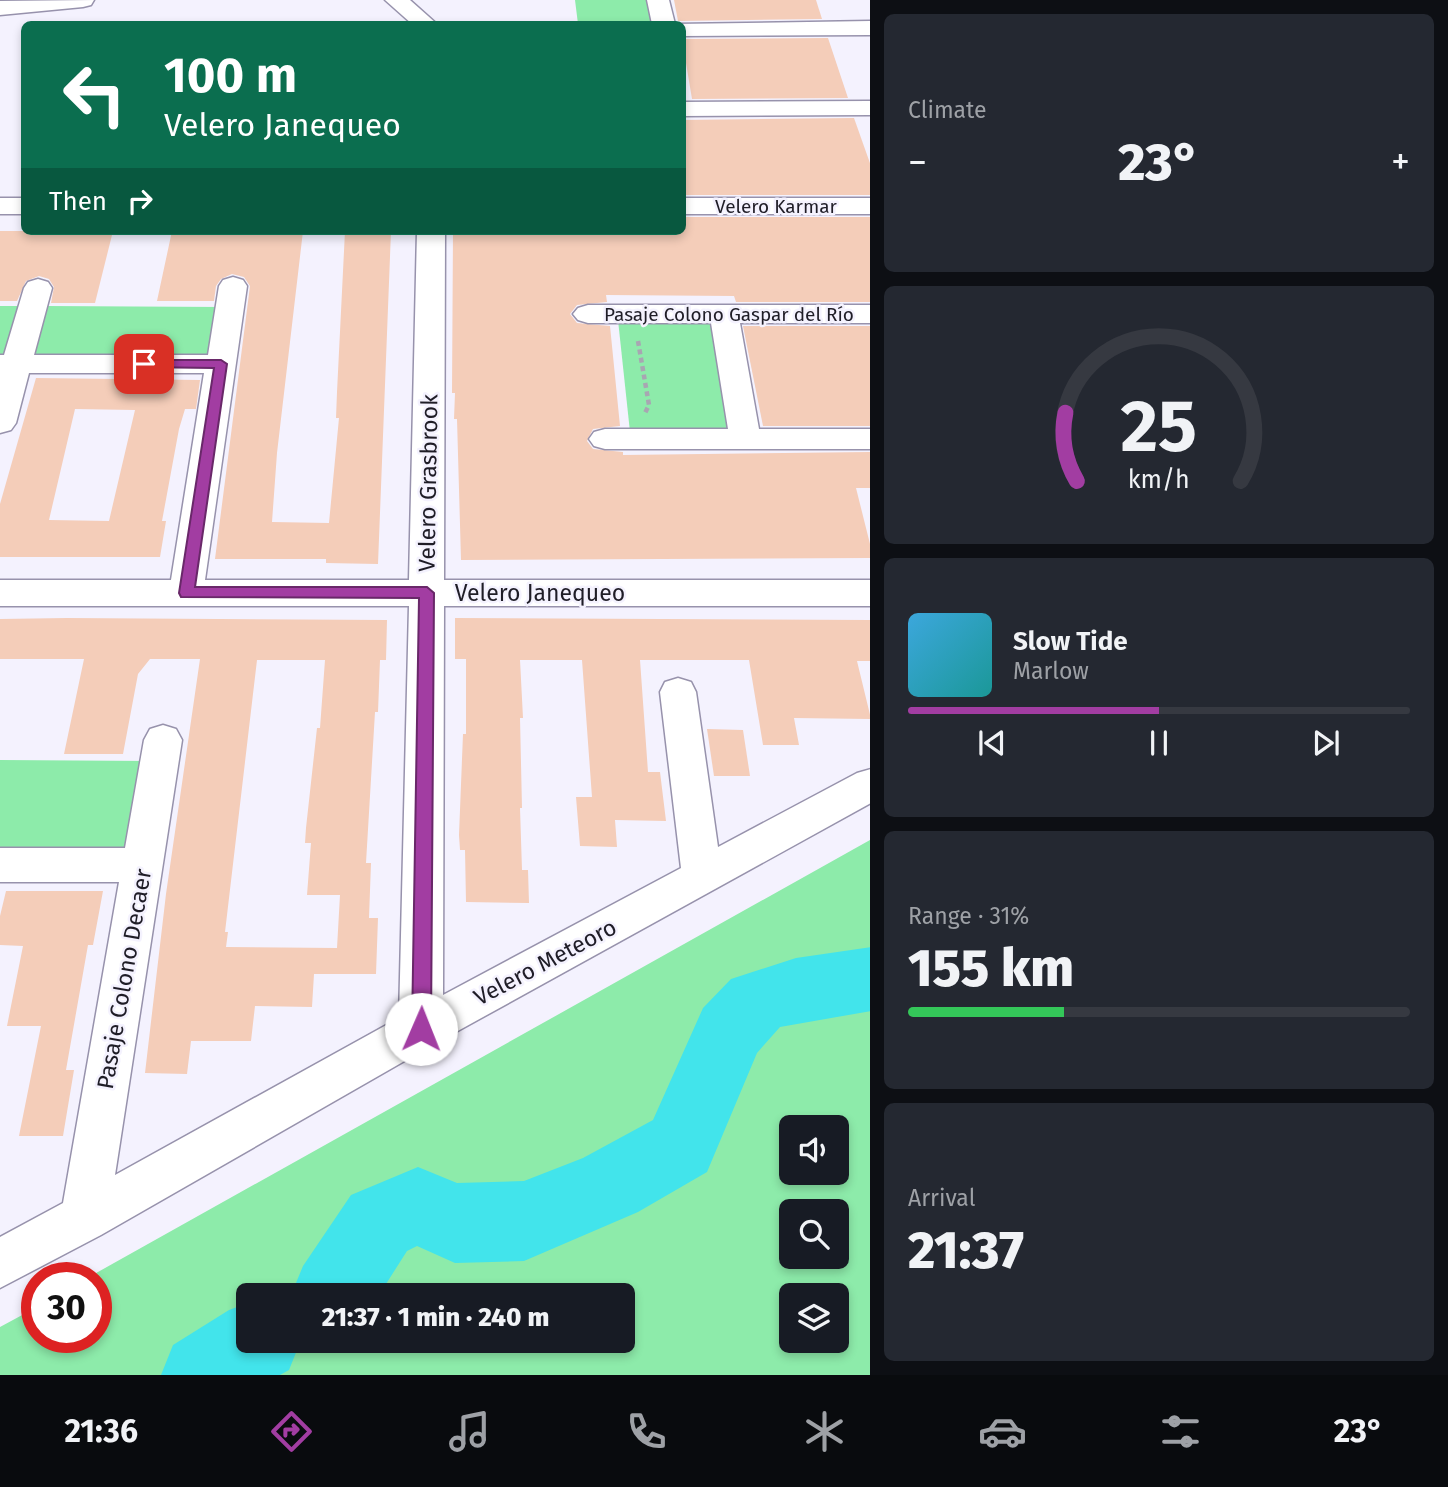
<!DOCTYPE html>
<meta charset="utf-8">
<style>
:root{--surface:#171b24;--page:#242831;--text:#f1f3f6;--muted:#9ea1a6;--line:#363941;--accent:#a23da2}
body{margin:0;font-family:"Fira Sans",sans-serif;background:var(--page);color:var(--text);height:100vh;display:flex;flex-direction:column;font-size:26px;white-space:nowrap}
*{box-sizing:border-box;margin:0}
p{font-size:23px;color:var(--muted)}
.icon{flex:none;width:38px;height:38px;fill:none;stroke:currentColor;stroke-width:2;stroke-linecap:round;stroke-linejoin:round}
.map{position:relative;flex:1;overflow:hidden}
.details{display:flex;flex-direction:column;gap:14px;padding:14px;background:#0d0f14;width:578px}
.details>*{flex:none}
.hud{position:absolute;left:21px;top:21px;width:665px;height:214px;border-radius:10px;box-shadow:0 4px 10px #0003;background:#0b6e4f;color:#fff;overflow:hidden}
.controls{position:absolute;left:779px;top:1115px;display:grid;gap:14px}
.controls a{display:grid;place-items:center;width:70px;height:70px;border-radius:10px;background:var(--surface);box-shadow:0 4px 10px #0003;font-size:35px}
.speed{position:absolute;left:21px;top:1262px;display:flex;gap:14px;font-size:35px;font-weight:700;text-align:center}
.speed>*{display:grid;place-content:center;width:91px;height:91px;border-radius:50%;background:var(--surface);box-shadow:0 4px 10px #0003;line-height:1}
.speed .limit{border:10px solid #d22;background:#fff;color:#111}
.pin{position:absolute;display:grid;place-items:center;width:60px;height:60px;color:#fff;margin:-30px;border-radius:14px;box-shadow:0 4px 10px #0006}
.me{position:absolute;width:77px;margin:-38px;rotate:1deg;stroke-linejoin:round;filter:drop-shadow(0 0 5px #0008)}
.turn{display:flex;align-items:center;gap:24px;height:147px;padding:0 28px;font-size:32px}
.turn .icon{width:91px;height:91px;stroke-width:2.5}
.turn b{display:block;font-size:49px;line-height:60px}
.then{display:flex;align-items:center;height:66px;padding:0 28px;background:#0003;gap:14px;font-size:26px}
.big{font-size:52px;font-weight:800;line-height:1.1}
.details .widget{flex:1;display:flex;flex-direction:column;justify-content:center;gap:10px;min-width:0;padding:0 24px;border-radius:10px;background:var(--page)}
.details .dial{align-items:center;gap:0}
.dial svg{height:182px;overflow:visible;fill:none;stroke:var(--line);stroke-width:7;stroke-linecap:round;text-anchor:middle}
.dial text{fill:var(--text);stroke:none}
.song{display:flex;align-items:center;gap:21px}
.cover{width:84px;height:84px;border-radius:10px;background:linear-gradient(135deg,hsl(200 70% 55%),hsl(180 70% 35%))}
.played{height:7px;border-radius:4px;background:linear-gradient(90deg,var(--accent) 50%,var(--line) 50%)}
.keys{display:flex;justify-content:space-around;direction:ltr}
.heat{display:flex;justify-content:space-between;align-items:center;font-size:38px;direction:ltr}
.charge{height:10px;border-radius:5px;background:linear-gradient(90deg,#34c759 31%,var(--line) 0)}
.trip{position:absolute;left:236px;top:1283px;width:399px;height:70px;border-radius:10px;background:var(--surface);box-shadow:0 4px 10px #0003;font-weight:800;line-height:70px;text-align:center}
.tab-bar{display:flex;height:112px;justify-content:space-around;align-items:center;background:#090b0e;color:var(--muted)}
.tab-bar .icon{width:49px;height:49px}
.tab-bar .on{color:var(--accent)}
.tab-bar b{font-size:32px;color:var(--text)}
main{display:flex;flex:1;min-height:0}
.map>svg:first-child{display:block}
.green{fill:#8debaa;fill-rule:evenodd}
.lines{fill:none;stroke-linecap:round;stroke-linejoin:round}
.river{fill:#42e4eb;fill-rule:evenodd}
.building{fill:#f4cdb9;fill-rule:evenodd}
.street-casing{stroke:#9792ac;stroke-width:3}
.path{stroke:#a8a6b2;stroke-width:4.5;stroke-dasharray:5 3.5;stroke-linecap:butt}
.street{fill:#fff;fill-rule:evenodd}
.route{fill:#a23da2;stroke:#692869;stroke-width:2}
.labels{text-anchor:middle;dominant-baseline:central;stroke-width:5;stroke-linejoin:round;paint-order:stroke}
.far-street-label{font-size:19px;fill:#1f1d27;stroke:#f4f2fe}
.street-label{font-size:23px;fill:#1f1d27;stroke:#f4f2fe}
</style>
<main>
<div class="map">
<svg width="871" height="1375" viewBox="0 0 871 1375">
<rect width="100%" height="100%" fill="#f4f2fe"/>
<!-- green -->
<g class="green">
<path d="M575,0H651L655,21L649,24H578Z"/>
<path d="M0,306H28L15,354L0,358Z"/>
<path d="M46,306L224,307L215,355L39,357L32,354Z"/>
<path d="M618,320H705L714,325L734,427L724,432H630Z"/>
<path d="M0,760L150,761L125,853L0,852Z"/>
<path d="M870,840V1375H0V1327L37,1307V1337H96V1278L89,1277ZM836,1127V1172H791V1127ZM836,1211V1256H791V1211ZM623,1295V1340H248V1295ZM836,1295V1340H791V1295Z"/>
</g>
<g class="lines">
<!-- river -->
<g class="river">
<path d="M871,947V1011L780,1027L757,1053L707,1172L638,1212L524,1261L455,1263L417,1246L407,1251L379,1295H291L303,1266L351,1195L418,1167L457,1183L524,1181L583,1158L653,1120L703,1008L731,979L796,958Z"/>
<path d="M248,1303V1340H301L289,1370L280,1375H161L173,1345L229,1310Z"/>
</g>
</g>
<!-- building -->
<g class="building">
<path d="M674,0H816L822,19L678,21Z"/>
<path d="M828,38L848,98L692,99L682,39Z"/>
<path d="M854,118L871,166V195H682V120Z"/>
<path d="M682,217H871V302H736L734,296L606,295L607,302L577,305L570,314L577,323L610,326L620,426L593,429L587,441L593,449L623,452V455L871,452V488H856L871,548V558L461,560L457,419H454L455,393H452L453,231H682Z"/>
<path d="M0,231H113L95,303H51L54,287L49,279L39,276L26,281L17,301H0Z"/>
<path d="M172,231H303L277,453L272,522L329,523L339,418H336L337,392L345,231H391L378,564L326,563V559H215L250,286L244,277L232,274L221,279L216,286L214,301H157Z"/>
<path d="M743,326H871V426H763Z"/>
<path d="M36,378L200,380L196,409H185L179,429L162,521H166L160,557H0V504ZM75,409L135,410L109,521L49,520Z"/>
<path d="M67,618L387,620L386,660H380L378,712H375L366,863H371L369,918H378L376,974H314L312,1007L255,1006L251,1041H191L187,1074L145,1073L166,894L200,659H150L138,674L123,754H64L84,659H0V619ZM257,660H325L320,728H317L306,828L305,843H311L307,895H340L337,948L226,947L228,932H225Z"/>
<path d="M455,618L871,620V661H857L871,719L794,718L799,745H763L749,660H640L648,772H660L666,821L615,820L617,847L580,846L576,797H592L582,660H520L523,718H520L522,808H520L522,870H528L529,903L466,902L465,850H460L459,835L463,734H466V659H455Z"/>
<path d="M707,729L743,730L750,776H714Z"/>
<path d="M6,891H103L93,945H88L66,1070H74L63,1136H19L41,1026H7L23,946L0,945V916Z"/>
</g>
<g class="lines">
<defs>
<g id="street">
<path d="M94,0L91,5L83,7L0,15V1Z"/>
<path d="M385,0H410L437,24H412Z"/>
<path d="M647,0H669L675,24L870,21L871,35L682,36V24H652Z"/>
<path d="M871,101V115L682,116V102Z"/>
<rect x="0" y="198" width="24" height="16"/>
<rect x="682" y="198" width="189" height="16"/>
<path d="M417,231H445L444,580H871V606H444L443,995L681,868L660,692L665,682L678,678L691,682L696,692L718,847L857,773L871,769V803L436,1043L101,1235L0,1288V1237L63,1203L119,882H0V848H125L144,740L150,729L163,725L176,729L182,740L115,1175L399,1018L409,606H0V580H171L204,373H29L16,423L11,430L0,433V355H4L24,288L28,282L38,279L48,282L52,288L34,355H208L219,286L223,280L233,277L243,280L247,286L205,580H409Z"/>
<path d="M588,305H871V323H740L759,429H871V449H605L594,446L589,439L594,432L605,429H728L711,323H588L578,320L573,314L578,308Z"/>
</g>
</defs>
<!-- street casing -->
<use href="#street" class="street-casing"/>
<!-- path -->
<path class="path" d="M638,341L649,405L645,413"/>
<!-- street -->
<use href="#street" class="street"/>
</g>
<!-- route -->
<path class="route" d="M144,360H221L227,364L195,587H427L434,593L431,1029L428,1035L421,1037L415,1035L412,1029L419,598L181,597L179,593L214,368L139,367V361Z"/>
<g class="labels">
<!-- far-street labels -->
<g class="far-street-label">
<text x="776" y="206">Velero Karmar</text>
<text x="729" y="314">Pasaje Colono Gaspar del Río</text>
</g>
<!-- street labels -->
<g class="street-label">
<text transform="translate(428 483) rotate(-89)">Velero Grasbrook</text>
<text x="540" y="593">Velero Janequeo</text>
<text transform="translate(545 962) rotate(-28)">Velero Meteoro</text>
<text transform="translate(124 979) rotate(-80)">Pasaje Colono Decaer</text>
</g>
</g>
</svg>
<div class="controls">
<a><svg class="icon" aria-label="sound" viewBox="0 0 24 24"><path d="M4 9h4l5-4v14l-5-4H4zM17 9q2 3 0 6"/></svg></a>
<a><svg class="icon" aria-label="search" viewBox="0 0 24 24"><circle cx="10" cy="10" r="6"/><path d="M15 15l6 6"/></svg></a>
<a><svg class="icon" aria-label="layers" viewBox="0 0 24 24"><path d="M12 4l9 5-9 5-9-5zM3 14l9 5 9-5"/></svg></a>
</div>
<div class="speed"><div class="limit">30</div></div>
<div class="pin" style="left:144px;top:364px;background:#d93025"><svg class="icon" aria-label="arrive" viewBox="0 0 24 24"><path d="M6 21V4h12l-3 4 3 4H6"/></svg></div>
<svg class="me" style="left:421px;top:1029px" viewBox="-20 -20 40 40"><circle r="19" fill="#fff"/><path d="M0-13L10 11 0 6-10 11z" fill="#a23da2"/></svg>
<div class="trip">21:37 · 1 min · 240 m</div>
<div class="hud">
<div class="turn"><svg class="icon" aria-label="left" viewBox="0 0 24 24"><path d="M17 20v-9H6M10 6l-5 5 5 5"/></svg><div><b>100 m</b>Velero Janequeo</div></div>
<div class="then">Then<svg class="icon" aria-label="right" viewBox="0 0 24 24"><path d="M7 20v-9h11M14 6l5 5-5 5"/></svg></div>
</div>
</div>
<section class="details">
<div class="widget"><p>Climate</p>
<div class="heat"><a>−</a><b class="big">23°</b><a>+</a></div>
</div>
<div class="widget dial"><svg viewBox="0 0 100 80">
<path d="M14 69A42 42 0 1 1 86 69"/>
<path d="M14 69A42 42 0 0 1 9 39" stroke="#a23da2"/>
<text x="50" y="56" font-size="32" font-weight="700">25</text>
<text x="50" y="72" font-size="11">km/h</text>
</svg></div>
<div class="widget">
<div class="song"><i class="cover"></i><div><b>Slow Tide</b><p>Marlow</p></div></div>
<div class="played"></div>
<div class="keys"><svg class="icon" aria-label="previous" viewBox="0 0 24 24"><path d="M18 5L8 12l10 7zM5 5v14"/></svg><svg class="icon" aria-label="pause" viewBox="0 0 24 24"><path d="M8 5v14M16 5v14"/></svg><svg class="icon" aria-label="next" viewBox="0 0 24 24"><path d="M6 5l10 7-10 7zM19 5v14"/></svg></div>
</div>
<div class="widget"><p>Range · 31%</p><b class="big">155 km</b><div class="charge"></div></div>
<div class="widget"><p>Arrival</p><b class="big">21:37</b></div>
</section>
</main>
<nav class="tab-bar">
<b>21:36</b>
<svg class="icon on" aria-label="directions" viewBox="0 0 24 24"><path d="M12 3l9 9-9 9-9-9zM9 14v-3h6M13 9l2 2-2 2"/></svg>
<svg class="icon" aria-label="music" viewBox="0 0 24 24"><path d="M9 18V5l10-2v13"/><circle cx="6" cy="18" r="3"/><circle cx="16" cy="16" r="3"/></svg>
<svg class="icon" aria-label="phone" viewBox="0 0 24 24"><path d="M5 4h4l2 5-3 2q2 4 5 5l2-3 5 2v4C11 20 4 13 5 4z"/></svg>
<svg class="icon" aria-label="climate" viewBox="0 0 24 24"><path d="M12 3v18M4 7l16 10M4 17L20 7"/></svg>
<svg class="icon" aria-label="car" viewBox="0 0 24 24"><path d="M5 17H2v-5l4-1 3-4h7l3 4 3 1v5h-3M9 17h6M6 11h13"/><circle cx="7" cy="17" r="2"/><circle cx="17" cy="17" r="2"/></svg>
<svg class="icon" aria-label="filters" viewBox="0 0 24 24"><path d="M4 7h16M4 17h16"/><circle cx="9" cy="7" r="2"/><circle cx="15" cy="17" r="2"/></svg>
<b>23°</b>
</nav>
